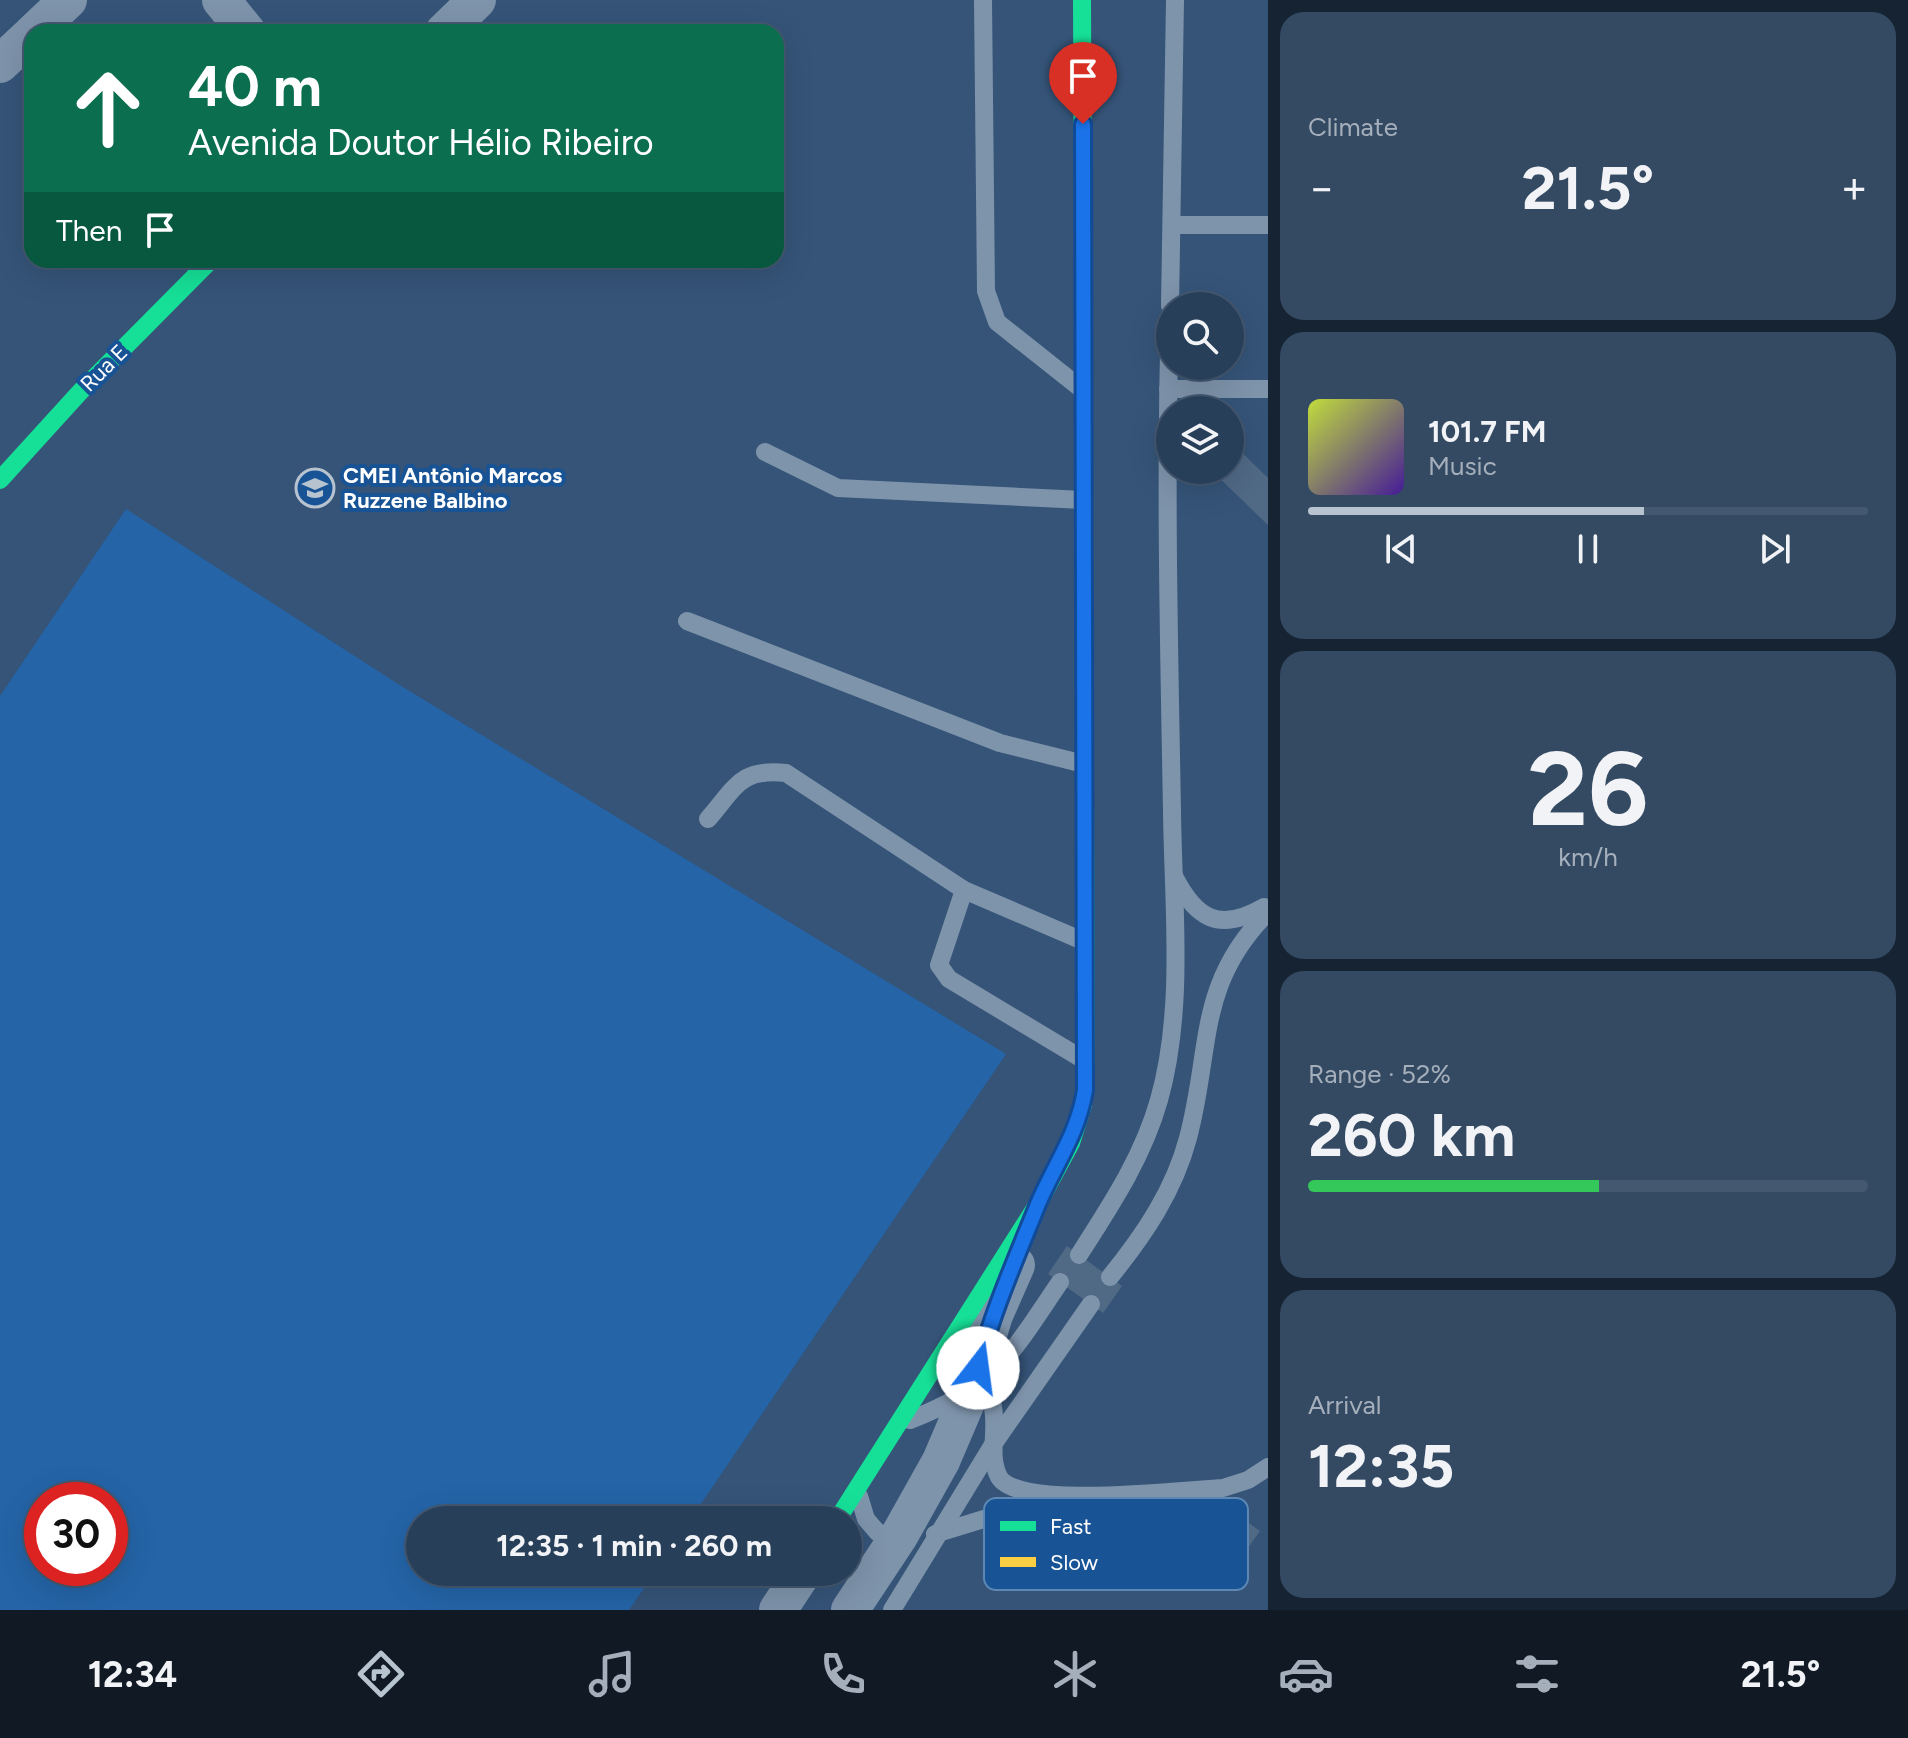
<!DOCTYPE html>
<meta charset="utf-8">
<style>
:root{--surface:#283f5a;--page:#344a63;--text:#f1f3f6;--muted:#a5afbb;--line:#445870;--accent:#b8c3d0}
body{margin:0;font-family:Figtree,sans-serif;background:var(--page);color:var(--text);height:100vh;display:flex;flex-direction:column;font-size:30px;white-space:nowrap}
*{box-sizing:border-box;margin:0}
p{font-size:26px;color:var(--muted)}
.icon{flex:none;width:44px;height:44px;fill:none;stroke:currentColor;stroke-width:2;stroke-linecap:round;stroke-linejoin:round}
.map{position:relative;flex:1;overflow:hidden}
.side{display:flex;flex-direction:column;gap:12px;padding:12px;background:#162332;width:640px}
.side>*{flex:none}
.hud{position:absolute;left:24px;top:24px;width:760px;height:244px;border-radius:24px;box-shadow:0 8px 32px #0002,0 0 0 2px var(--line);background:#0b6e4f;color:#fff;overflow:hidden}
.buttons{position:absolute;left:1156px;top:292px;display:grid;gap:16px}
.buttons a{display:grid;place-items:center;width:88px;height:88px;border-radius:50%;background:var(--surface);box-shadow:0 8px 32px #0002,0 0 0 2px var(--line);font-size:40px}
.speed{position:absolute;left:24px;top:1482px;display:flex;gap:16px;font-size:40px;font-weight:700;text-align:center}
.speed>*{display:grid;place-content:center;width:104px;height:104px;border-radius:50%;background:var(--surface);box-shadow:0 8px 32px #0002,0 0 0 2px var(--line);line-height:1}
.speed .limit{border:12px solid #d22;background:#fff;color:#111}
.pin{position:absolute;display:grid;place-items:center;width:68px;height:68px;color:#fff;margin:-82px -34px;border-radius:50% 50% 50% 0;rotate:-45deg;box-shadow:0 0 8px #0007}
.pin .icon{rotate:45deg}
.me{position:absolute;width:88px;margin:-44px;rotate:15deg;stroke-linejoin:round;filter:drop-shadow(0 0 6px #0008)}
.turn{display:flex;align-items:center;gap:28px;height:168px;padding:0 32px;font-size:36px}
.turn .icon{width:104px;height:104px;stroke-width:2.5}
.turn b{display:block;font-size:56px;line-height:68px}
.then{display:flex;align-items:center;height:76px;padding:0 32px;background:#0003;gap:16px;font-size:30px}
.big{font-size:60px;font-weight:700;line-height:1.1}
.side .tile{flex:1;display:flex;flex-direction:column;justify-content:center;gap:12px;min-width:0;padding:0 28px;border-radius:24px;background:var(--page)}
.side .dial{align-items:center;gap:0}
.dial b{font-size:104px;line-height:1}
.song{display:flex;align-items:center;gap:24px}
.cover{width:96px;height:96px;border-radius:12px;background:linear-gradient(135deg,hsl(70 70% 55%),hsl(260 70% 35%))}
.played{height:8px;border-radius:4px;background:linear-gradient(90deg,var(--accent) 60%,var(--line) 60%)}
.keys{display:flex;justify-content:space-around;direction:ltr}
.heat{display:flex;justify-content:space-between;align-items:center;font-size:44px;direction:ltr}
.charge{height:12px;border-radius:6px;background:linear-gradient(90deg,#34c759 52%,var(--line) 0)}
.trip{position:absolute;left:406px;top:1506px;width:456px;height:80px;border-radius:40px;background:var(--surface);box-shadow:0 8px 32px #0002,0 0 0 2px var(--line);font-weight:700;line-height:80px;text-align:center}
.tab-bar{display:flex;height:128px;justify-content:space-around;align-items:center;background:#101924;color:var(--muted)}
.tab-bar .icon{width:56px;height:56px}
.tab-bar .active{color:var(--accent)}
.tab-bar b{font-size:36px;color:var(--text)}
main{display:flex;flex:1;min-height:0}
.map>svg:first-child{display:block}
.green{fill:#2464a7;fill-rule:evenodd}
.building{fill:#506985}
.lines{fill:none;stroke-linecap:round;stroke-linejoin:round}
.lane{stroke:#7e94ab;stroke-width:18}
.street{stroke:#7e94ab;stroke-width:38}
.fast{stroke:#16e098;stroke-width:18}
.slow{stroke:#ffcf43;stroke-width:18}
.route-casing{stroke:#114b97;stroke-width:20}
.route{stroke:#1a73e8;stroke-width:14}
.labels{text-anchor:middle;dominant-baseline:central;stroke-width:8;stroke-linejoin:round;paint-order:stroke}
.street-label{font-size:22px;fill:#fff;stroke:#185395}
.poi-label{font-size:22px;font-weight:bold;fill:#fff;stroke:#185395;text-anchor:start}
.key{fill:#185395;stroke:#5d87b5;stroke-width:2}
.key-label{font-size:22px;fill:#fff}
</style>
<main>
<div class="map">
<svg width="1268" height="1610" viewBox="0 0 1268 1610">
<rect width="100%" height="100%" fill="#355478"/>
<!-- green -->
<path class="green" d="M126,509L398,684L1006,1054L690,1520H420V1572H655L629,1610H0V696ZM42,1500H110V1568H42Z"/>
<!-- building -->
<g class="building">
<path d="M1230,441L1268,478V525L1211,470H1230Z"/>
<path d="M1067,1246L1122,1286L1103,1313L1048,1274Z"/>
<path d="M1232,1511L1260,1531L1238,1562L1210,1542Z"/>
</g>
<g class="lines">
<!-- lane -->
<g class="lane">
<path d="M983,0L986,291L997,322L1079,387"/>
<path d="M1173,225H1268"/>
<path d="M1170,306L1175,0"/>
<path d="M1168,389H1268"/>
<path d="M765,452L838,488L1083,500"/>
<path d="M687,621L1000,743L1084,764"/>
<path d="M708,819C736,787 740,768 786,773L964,890L1083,941"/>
<path d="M1174,876C1196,919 1219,933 1264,907"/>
<path d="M964,890L939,965L949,979L1084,1060"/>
<path d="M1079,1255C1111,1205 1143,1157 1159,1100C1185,1008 1173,905 1172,811C1169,645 1165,480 1170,315"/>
<path d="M1110,1277C1144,1235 1174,1191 1188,1138C1212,1048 1196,984 1268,912"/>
<path d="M988,1379C990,1391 993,1403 994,1416C996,1435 989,1458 999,1477C1018,1510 1184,1490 1223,1488L1248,1480L1268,1467"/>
<path d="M910,1420C996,1387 1011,1354 1060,1282"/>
<path d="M859,1496L866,1519L878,1533L902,1536"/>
<path d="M935,1534L1052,1498"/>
<path d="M892,1610L994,1443L1091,1304"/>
</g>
<!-- street -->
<g class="street">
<path d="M221,0L247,32"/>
<path d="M34,32L68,0"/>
<path d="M444,32L477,0"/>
<path d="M0,64L32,34"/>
<path d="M778,1610L803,1572"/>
<path d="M850,1610L899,1536L941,1461L970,1393L994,1315L1016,1265"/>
</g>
<!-- fast -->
<g class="fast">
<path d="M1082,0L1084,483"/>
<path d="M0,480L80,392L211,260"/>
<path d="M837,1520L1039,1202L1071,1143L1083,1105L1086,1061L1085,803"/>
</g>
<!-- slow -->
<path class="slow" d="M1084,483L1085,803"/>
</g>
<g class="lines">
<defs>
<path id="route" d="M978,1368C991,1315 1017,1256 1038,1204C1055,1164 1078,1134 1085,1090L1083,124"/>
</defs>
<!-- route casing -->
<use href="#route" class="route-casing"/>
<!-- route -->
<use href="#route" class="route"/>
</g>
<!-- icons -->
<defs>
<symbol id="school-ring" viewBox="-11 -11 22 22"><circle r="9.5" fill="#185395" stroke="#b8c3d0" stroke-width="1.5"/><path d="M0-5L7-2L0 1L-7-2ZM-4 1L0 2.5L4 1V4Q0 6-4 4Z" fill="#b8c3d0"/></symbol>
</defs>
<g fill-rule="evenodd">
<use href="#school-ring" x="293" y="466" width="44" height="44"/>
</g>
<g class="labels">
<!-- street labels -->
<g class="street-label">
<text transform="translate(104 368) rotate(-45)">Rua E</text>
</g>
<!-- poi labels -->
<g class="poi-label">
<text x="343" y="475">CMEI Antônio Marcos<tspan x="343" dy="25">Ruzzene Balbino</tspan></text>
</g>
</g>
<!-- legend -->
<rect x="984" y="1498" width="264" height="92" rx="12" class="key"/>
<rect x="1000" y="1521" width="36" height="10" fill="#16e098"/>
<rect x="1000" y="1557" width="36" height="10" fill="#ffcf43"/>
<g class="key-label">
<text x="1050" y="1534">Fast</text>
<text x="1050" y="1570">Slow</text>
</g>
</svg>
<div class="buttons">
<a><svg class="icon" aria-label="search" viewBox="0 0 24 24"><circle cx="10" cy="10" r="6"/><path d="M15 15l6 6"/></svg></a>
<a><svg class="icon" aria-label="layers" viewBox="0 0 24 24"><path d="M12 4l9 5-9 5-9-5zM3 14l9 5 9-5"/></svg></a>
</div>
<div class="speed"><div class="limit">30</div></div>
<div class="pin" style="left:1083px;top:124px;background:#d93025"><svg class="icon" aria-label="arrive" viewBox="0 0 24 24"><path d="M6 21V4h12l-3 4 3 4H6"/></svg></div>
<svg class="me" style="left:978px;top:1368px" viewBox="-20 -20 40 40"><circle r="19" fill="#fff"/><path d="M0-13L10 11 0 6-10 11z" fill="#1a73e8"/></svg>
<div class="trip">12:35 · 1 min · 260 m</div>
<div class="hud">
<div class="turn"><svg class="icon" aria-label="ahead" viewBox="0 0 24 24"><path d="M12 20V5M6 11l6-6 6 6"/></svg><div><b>40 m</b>Avenida Doutor Hélio Ribeiro</div></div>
<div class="then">Then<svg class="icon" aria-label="arrive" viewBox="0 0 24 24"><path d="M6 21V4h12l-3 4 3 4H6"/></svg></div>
</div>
</div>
<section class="side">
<div class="tile"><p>Climate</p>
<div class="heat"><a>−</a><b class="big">21.5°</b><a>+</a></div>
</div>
<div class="tile">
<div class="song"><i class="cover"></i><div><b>101.7 FM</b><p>Music</p></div></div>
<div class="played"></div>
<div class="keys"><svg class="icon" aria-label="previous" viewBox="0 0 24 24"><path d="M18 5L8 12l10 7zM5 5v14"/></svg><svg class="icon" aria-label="pause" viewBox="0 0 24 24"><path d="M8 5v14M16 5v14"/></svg><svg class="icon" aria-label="next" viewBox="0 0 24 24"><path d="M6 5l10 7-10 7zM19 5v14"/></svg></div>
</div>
<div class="tile dial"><b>26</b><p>km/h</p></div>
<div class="tile"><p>Range · 52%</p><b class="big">260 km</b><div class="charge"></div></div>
<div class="tile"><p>Arrival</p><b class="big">12:35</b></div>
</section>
</main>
<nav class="tab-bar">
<b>12:34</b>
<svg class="icon active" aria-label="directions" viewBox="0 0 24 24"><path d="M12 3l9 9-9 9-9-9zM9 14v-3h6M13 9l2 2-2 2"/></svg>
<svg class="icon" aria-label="music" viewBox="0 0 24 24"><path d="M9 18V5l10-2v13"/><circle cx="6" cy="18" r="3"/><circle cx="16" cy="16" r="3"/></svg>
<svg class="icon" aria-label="phone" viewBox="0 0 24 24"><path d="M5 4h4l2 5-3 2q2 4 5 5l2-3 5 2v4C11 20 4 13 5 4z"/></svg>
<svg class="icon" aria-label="climate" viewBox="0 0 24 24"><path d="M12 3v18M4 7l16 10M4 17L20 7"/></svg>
<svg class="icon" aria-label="car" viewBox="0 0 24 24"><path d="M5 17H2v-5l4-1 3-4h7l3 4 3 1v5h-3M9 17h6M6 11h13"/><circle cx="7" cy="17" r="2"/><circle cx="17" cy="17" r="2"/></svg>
<svg class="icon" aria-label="filters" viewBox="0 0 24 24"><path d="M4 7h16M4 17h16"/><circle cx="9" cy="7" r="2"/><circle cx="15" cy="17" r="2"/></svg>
<b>21.5°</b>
</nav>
